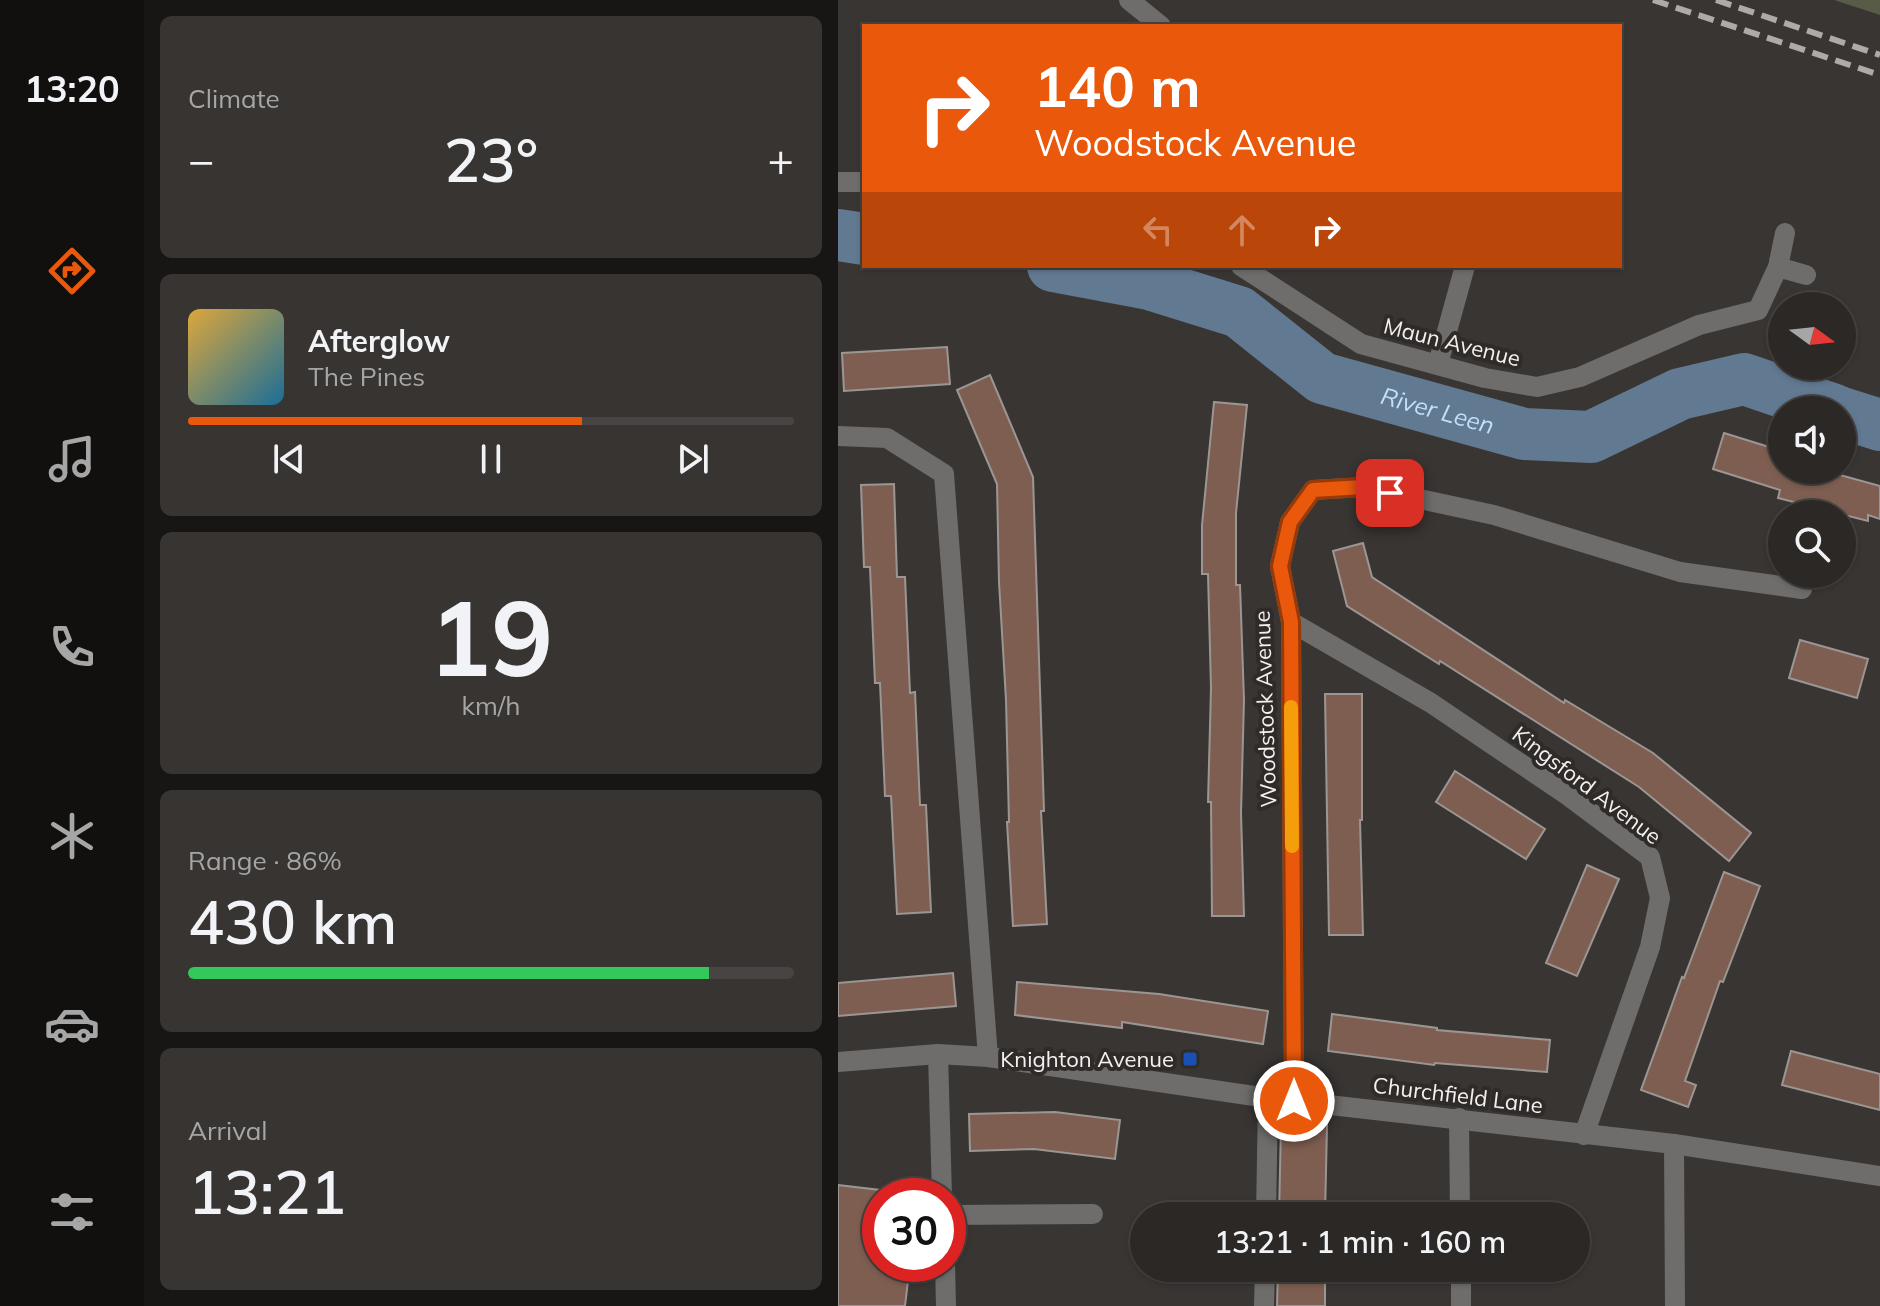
<!DOCTYPE html>
<meta charset="utf-8">
<style>
:root{--surface:#2b2826;--page:#373432;--text:#f1f3f6;--muted:#a6a6a7;--line:#474443;--accent:#ea580c}
body{margin:0;font-family:Mulish,sans-serif;background:var(--page);color:var(--text);height:100vh;display:flex;flex-direction:column;font-size:30px;white-space:nowrap}
*{box-sizing:border-box;margin:0}
p{font-size:26px;color:var(--muted)}
.icon{flex:none;width:44px;height:44px;fill:none;stroke:currentColor;stroke-width:2;stroke-linecap:round;stroke-linejoin:round}
.map{position:relative;flex:1;overflow:hidden}
.details{display:flex;flex-direction:column;gap:16px;padding:16px;background:#181615;width:694px}
.details>*{flex:none}
.banner{position:absolute;left:24px;top:24px;width:760px;height:244px;border-radius:0px;box-shadow:0 2px 6px #0004,0 0 0 2px var(--line);background:#ea580c;color:#fff;overflow:hidden}
.needle{width:52px;rotate:105deg}
.controls{position:absolute;left:930px;top:292px;display:grid;gap:16px}
.controls a{display:grid;place-items:center;width:88px;height:88px;border-radius:50%;background:var(--surface);box-shadow:0 2px 6px #0004,0 0 0 2px var(--line);font-size:40px}
.speed{position:absolute;left:24px;top:1178px;display:flex;gap:16px;font-size:40px;font-weight:700;text-align:center}
.speed>*{display:grid;place-content:center;width:104px;height:104px;border-radius:50%;background:var(--surface);box-shadow:0 2px 6px #0004,0 0 0 2px var(--line);line-height:1}
.speed .limit{border:12px solid #d22;background:#fff;color:#111}
.pin{position:absolute;display:grid;place-items:center;width:68px;height:68px;color:#fff;margin:-34px;border-radius:16px;box-shadow:0 4px 12px #0006}
.me{position:absolute;width:88px;margin:-44px;rotate:0deg;stroke-linejoin:round;filter:drop-shadow(0 0 6px #0008)}
.turn{display:flex;align-items:center;gap:28px;height:168px;padding:0 40px;font-size:36px}
.turn .icon{width:104px;height:104px;stroke-width:2.5}
.turn b{display:block;font-size:56px;line-height:68px}
.lanes{display:flex;align-items:center;height:76px;padding:0 40px;background:#0003;justify-content:center;gap:40px;direction:ltr}
.lanes .off{opacity:.35}
.big{font-size:60px;font-weight:600;line-height:1.1}
.details .card{flex:1;display:flex;flex-direction:column;justify-content:center;gap:12px;min-width:0;padding:0 28px;border-radius:12px;background:var(--page)}
.details .dial{align-items:center;gap:0}
.dial b{font-size:104px;line-height:1}
.song{display:flex;align-items:center;gap:24px}
.cover{width:96px;height:96px;border-radius:12px;background:linear-gradient(135deg,hsl(40 70% 55%),hsl(200 70% 35%))}
.played{height:8px;border-radius:4px;background:linear-gradient(90deg,var(--accent) 65%,var(--line) 65%)}
.keys{display:flex;justify-content:space-around;direction:ltr}
.heat{display:flex;justify-content:space-between;align-items:center;font-size:44px;direction:ltr}
.charge{height:12px;border-radius:6px;background:linear-gradient(90deg,#34c759 86%,var(--line) 0)}
.trip{position:absolute;left:292px;top:1202px;width:460px;height:80px;border-radius:40px;background:var(--surface);box-shadow:0 2px 6px #0004,0 0 0 2px var(--line);font-weight:600;line-height:80px;text-align:center}
main{display:flex;flex:1;min-height:0}
.tabs{display:flex;flex-direction:column;width:144px;justify-content:space-around;align-items:center;background:#11100f;color:var(--muted)}
.tabs .icon{width:56px;height:56px}
.tabs .current{color:var(--accent)}
.tabs b{font-size:36px;color:var(--text)}
.map>svg:first-child{display:block}
.green{fill:#585b46}
.lines{fill:none;stroke-linecap:round;stroke-linejoin:round}
.river{stroke:#617991;stroke-width:52}
.building{fill:#7e5e50;stroke:#9b9694;stroke-width:2}
.minor{stroke:#6e6d6b;stroke-width:20}
.rail{stroke:#adaaa8;stroke-width:6;stroke-dasharray:16 8;stroke-linecap:butt}
.route-casing{stroke:#983908;stroke-width:20}
.route{stroke:#ea580c;stroke-width:14}
.slow{stroke:#f59e0b;stroke-width:14}
.transit-dot{fill:#1a4fb4;stroke:#2f2b29;stroke-width:3}
.labels{text-anchor:middle;dominant-baseline:central;stroke-width:8;stroke-linejoin:round;paint-order:stroke}
.street-label{font-size:22px;fill:#f3f0ef;stroke:#2f2b29}
.poi-label{font-size:22px;fill:#f3f0ef;stroke:#2f2b29;text-anchor:end}
.water-label{font-size:24px;font-style:italic;fill:#c5dffa;stroke:#2f2b29}
</style>
<main>
<nav class="tabs">
<b>13:20</b>
<svg class="icon current" aria-label="directions" viewBox="0 0 24 24"><path d="M12 3l9 9-9 9-9-9zM9 14v-3h6M13 9l2 2-2 2"/></svg>
<svg class="icon" aria-label="music" viewBox="0 0 24 24"><path d="M9 18V5l10-2v13"/><circle cx="6" cy="18" r="3"/><circle cx="16" cy="16" r="3"/></svg>
<svg class="icon" aria-label="phone" viewBox="0 0 24 24"><path d="M5 4h4l2 5-3 2q2 4 5 5l2-3 5 2v4C11 20 4 13 5 4z"/></svg>
<svg class="icon" aria-label="climate" viewBox="0 0 24 24"><path d="M12 3v18M4 7l16 10M4 17L20 7"/></svg>
<svg class="icon" aria-label="car" viewBox="0 0 24 24"><path d="M5 17H2v-5l4-1 3-4h7l3 4 3 1v5h-3M9 17h6M6 11h13"/><circle cx="7" cy="17" r="2"/><circle cx="17" cy="17" r="2"/></svg>
<svg class="icon" aria-label="filters" viewBox="0 0 24 24"><path d="M4 7h16M4 17h16"/><circle cx="9" cy="7" r="2"/><circle cx="15" cy="17" r="2"/></svg>
</nav>
<section class="details">
<div class="card"><p>Climate</p>
<div class="heat"><a>−</a><b class="big">23°</b><a>+</a></div>
</div>
<div class="card">
<div class="song"><i class="cover"></i><div><b>Afterglow</b><p>The Pines</p></div></div>
<div class="played"></div>
<div class="keys"><svg class="icon" aria-label="previous" viewBox="0 0 24 24"><path d="M18 5L8 12l10 7zM5 5v14"/></svg><svg class="icon" aria-label="pause" viewBox="0 0 24 24"><path d="M8 5v14M16 5v14"/></svg><svg class="icon" aria-label="next" viewBox="0 0 24 24"><path d="M6 5l10 7-10 7zM19 5v14"/></svg></div>
</div>
<div class="card dial"><b>19</b><p>km/h</p></div>
<div class="card"><p>Range · 86%</p><b class="big">430 km</b><div class="charge"></div></div>
<div class="card"><p>Arrival</p><b class="big">13:21</b></div>
</section>
<div class="map">
<svg width="1042" height="1306" viewBox="0 0 1042 1306">
<rect width="100%" height="100%" fill="#393533"/>
<!-- green -->
<path class="green" d="M996,0H1042V15Z"/>
<g class="lines">
<!-- river -->
<g class="river">
<path d="M0,235L26,239"/>
<path id="s1" d="M215,266L311,284L401,312L484,378L686,434L753,437L842,394L906,379L997,410"/>
<path d="M1004,413L1042,425"/>
</g>
</g>
<!-- building -->
<g class="building">
<path d="M109,347L112,384L6,391L4,353Z"/>
<path d="M152,375L195,477L206,811H203L209,924L175,926L169,822H171L168,700L161,582L159,484L119,390Z"/>
<path d="M376,402L409,405L398,513V585H402L406,700L403,813L406,916H374L373,802H370L373,688L370,574H364V525Z"/>
<path d="M886,433L944,451V470H984L1042,486V519L1030,515V521L940,498L942,490L875,469Z"/>
<path d="M56,484L59,577H67L72,693L77,692L82,805H88L93,912L59,914L53,796H47L42,683H37L32,567H26L23,485Z"/>
<path d="M525,543L534,577L726,703L727,700L815,753L913,833L891,861L801,787L602,661L601,664L509,606L495,551Z"/>
<path d="M962,640L1030,659L1019,698L951,678Z"/>
<path d="M487,694H524V820H522L525,935H491Z"/>
<path d="M617,771L707,829L688,859L598,802Z"/>
<path d="M749,865L781,879L739,976L708,963Z"/>
<path d="M886,872L922,886L885,982L882,981L847,1081L858,1085L850,1107L803,1090L844,977L846,978Z"/>
<path d="M115,973L118,1006L0,1016V983Z"/>
<path d="M179,982L321,994L430,1011L425,1044L284,1022V1028L177,1015Z"/>
<path d="M494,1014L599,1028V1030L712,1040L709,1072L597,1063L596,1065L490,1051Z"/>
<path d="M953,1051L1042,1074V1110L944,1085Z"/>
<path d="M217,1112L282,1120L277,1159L196,1149L132,1151L131,1114Z"/>
<path d="M443,1125H489L487,1216H441Z"/>
<path d="M0,1185L42,1190V1264H72L67,1306H0Z"/>
<path d="M440,1268H487V1306H439Z"/>
</g>
<g class="lines">
<!-- minor -->
<g class="minor">
<path d="M291,0L323,26"/>
<path d="M0,182H26"/>
<path d="M403,266L523,344L647,378L699,387L742,377L861,325L920,310L940,267L947,233"/>
<path d="M940,267L968,275"/>
<path d="M600,364L627,266"/>
<path d="M0,436L49,438L106,474L150,1057"/>
<path d="M453,622L593,703L729,795L812,857L822,898L812,947L746,1135"/>
<path d="M100,1054L104,1196"/>
<path d="M0,1062L100,1054L150,1057L430,1098L836,1144L1042,1176"/>
<path d="M456,1101L453,622L442,566L452,522L475,490L526,487L656,515L842,572L964,589"/>
<path d="M621,1118L622,1216"/>
<path d="M836,1144L837,1306"/>
<path d="M110,1215L255,1214"/>
<path d="M428,1216L430,1098"/>
<path d="M107,1264L108,1306"/>
<path d="M623,1268V1306"/>
<path d="M426,1306L427,1268"/>
</g>
<!-- rail -->
<g class="rail">
<path d="M815,0L1042,75"/>
<path d="M878,0L1042,55"/>
</g>
</g>
<g class="lines">
<defs>
<path id="route" d="M456,1101L453,622L442,566L452,522L475,490L526,487L552,493"/>
</defs>
<!-- route casing -->
<use href="#route" class="route-casing"/>
<!-- route -->
<use href="#route" class="route"/>
<!-- slow -->
<path class="slow" d="M453,707L454,846"/>
</g>
<!-- markers -->
<rect class="transit-dot" x="344" y="1051" width="16" height="16" rx="4"/>
<g class="labels">
<!-- street labels -->
<g class="street-label">
<text transform="translate(614 342) rotate(14)">Maun Avenue</text>
<text transform="translate(427 709) rotate(-92)">Woodstock Avenue</text>
<text transform="translate(749 785) rotate(37)">Kingsford Avenue</text>
<text transform="translate(620 1095) rotate(7)">Churchfield Lane</text>
</g>
<!-- poi labels -->
<g class="poi-label">
<text x="336" y="1059">Knighton Avenue</text>
</g>
<!-- water labels -->
<g class="water-label">
<text stroke="none"><textPath href="#s1" startOffset="418">River Leen</textPath></text>
</g>
</g>
</svg>
<div class="controls">
<a><svg class="needle" viewBox="-14 -14 28 28"><path d="M0-13l5 13h-10z" fill="#e53935"/><path d="M0 13l5-13h-10z" fill="#a6a6a7"/></svg></a>
<a><svg class="icon" aria-label="sound" viewBox="0 0 24 24"><path d="M4 9h4l5-4v14l-5-4H4zM17 9q2 3 0 6"/></svg></a>
<a><svg class="icon" aria-label="search" viewBox="0 0 24 24"><circle cx="10" cy="10" r="6"/><path d="M15 15l6 6"/></svg></a>
</div>
<div class="speed"><div class="limit">30</div></div>
<div class="pin" style="left:552px;top:493px;background:#d93025"><svg class="icon" aria-label="arrive" viewBox="0 0 24 24"><path d="M6 21V4h12l-3 4 3 4H6"/></svg></div>
<svg class="me" style="left:456px;top:1101px" viewBox="-20 -20 40 40"><circle r="17" fill="#ea580c" stroke="#fff" stroke-width="3"/><path d="M0-11L8 9 0 5-8 9z" fill="#fff"/></svg>
<div class="trip">13:21 · 1 min · 160 m</div>
<div class="banner">
<div class="turn"><svg class="icon" aria-label="right" viewBox="0 0 24 24"><path d="M7 20v-9h11M14 6l5 5-5 5"/></svg><div><b>140 m</b>Woodstock Avenue</div></div>
<div class="lanes"><svg class="icon off" aria-label="left" viewBox="0 0 24 24"><path d="M17 20v-9H6M10 6l-5 5 5 5"/></svg><svg class="icon off" aria-label="ahead" viewBox="0 0 24 24"><path d="M12 20V5M6 11l6-6 6 6"/></svg><svg class="icon" aria-label="right" viewBox="0 0 24 24"><path d="M7 20v-9h11M14 6l5 5-5 5"/></svg></div>
</div>
</div>
</main>
